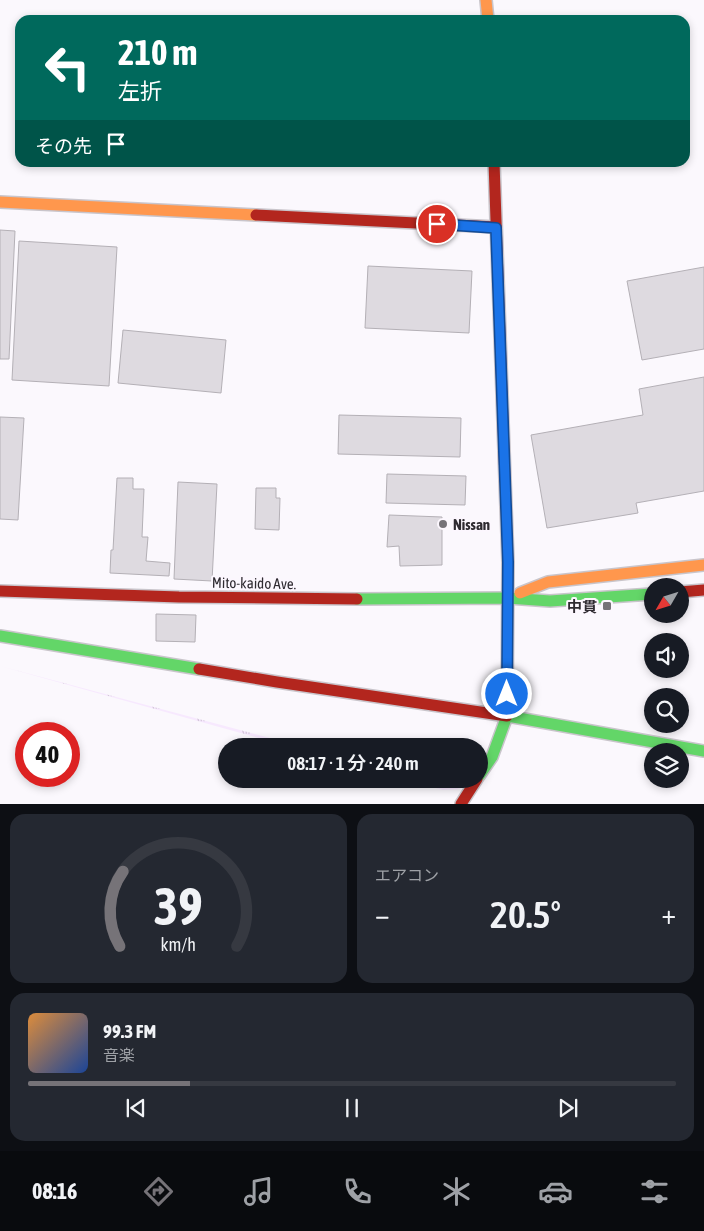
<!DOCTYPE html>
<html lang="ja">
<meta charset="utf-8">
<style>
:root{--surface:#171b24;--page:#242831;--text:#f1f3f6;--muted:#9ea1a6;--line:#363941;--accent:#767378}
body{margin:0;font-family:"Asap Condensed","Noto Sans JP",sans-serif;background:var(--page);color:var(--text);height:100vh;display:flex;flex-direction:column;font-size:19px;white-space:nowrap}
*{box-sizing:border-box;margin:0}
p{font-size:16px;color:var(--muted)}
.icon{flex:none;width:28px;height:28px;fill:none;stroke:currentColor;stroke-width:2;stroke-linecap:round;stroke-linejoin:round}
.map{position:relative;height:804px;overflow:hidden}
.details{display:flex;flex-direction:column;gap:10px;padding:10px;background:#0d0f14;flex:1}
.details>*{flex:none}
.banner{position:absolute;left:15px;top:15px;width:675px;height:152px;border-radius:15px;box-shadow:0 2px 8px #0003;background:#00695c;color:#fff;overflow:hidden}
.needle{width:32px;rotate:231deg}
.controls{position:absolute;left:644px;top:578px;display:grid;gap:10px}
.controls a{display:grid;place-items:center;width:45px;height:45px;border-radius:50%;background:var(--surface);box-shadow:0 2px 8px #0003;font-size:25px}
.speed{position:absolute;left:15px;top:722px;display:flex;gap:10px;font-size:25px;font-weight:700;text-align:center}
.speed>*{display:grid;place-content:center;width:65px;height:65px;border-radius:50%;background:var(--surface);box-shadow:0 2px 8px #0003;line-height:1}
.speed .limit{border:8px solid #d22;background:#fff;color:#111}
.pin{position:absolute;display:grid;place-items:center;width:42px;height:42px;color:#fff;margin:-21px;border:2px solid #fff;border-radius:50%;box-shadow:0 1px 5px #0007}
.me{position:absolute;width:55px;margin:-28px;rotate:0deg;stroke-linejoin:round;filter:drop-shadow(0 0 4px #0008)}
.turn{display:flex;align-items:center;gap:18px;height:105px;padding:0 20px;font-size:22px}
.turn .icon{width:65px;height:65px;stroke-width:2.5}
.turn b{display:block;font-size:35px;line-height:42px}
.then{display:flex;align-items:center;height:48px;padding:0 20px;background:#0003;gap:10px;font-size:19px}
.big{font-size:38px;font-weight:600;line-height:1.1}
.details .widget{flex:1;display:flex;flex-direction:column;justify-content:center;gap:8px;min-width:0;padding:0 18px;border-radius:15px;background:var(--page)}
.details .dial{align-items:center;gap:0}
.dial svg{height:130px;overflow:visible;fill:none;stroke:var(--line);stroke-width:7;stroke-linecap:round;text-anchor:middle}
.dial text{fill:var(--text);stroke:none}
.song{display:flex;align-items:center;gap:15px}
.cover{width:60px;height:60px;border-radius:8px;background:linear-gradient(135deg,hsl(30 70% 55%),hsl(220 70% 35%))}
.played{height:5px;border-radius:2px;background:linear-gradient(90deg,var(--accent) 25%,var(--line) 25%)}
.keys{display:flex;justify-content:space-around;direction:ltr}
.heat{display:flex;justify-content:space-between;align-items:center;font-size:28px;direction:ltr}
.details .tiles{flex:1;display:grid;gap:10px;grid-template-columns:1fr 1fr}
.widget:last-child{grid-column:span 2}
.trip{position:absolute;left:218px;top:738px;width:270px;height:50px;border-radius:25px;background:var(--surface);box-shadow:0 2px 8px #0003;font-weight:600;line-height:50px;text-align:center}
.menu{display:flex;height:80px;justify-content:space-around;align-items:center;background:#090b0e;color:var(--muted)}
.menu .icon{width:35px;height:35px}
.menu .current{color:var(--accent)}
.menu b{font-size:22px;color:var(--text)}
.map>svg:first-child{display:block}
.grass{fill:url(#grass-tufts)}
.building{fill:#dedae0;stroke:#b4b0b6}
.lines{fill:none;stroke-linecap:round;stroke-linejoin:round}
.fast-casing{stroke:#c9c5cb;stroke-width:14}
.slow-casing{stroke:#c9c5cb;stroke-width:14}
.jam-casing{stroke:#c9c5cb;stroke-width:14}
.fast{stroke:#63d668;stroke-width:11}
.slow{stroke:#ff974d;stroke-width:11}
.jam{stroke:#b3261e;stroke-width:11}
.route-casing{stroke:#114b97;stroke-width:12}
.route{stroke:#1a73e8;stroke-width:9}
.poi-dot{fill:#767378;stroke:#fcf7fe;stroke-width:2}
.labels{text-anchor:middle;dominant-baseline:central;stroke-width:4;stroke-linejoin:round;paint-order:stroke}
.poi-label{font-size:15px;font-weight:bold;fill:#2f2b31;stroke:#fcf7fe;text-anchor:start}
.street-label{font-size:15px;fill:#2f2b31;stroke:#fcf7fe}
</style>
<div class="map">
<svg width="704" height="804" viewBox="0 0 704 804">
<defs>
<pattern id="grass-tufts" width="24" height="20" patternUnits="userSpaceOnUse" patternTransform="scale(1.25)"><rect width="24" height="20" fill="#f7e9fe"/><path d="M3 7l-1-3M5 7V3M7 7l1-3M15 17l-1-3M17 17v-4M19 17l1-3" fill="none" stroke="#d4c8da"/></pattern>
</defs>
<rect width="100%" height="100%" fill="#fbf8fd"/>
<!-- grass -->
<g class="grass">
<path d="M0,666L300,746H287Z"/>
<path d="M404,779H422L461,789L443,790Z"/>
</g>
<!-- building -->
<g class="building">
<path d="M0,230L15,231L9,359H0Z"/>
<path d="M19,241L117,247L109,386L12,380Z"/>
<path d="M368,266L472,271L469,333L365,328Z"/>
<path d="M704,267V349L642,360L627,281Z"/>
<path d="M123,330L226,340L221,393L118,383Z"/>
<path d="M704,377V491L636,503L638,513L547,528L531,435L643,415L639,389Z"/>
<path d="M339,415L461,418L460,457L338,454Z"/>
<path d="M0,417L24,418L18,520L0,519Z"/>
<path d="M387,474L466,476L465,505L386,503Z"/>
<path d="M117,478H133V489H144L142,537H148L146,561L170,563L169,576L110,573L111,550H113Z"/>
<path d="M178,482L217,484L212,581L174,579Z"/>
<path d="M256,488H276V498H280L279,530L255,529Z"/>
<path d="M389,515L442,517V565L400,566L399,546L387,547Z"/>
<path d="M156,614L196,615L195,642L156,641Z"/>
</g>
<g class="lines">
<defs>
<g id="fast">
<path d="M357,599L507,598L550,601L652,594"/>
<path d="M0,636L199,669"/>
<path d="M479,776L492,757L507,716L704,751"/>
</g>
<g id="slow">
<path d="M486,0L488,20"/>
<path d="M0,202L256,215"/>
<path d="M505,480L508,562L507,714"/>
<path d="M520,593L548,582L704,565"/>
</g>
<g id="jam">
<path d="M494,162L505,480"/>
<path d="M256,215L496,227"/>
<path d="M0,591L179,597L357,599"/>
<path d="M680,592L704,590"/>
<path d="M199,669L277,682L507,716V714"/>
<path d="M461,804L477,779"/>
</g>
</defs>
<!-- fast casing -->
<use href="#fast" class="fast-casing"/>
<!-- slow casing -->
<use href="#slow" class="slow-casing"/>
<!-- jam casing -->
<use href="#jam" class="jam-casing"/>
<!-- fast -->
<use href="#fast" class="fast"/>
<!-- slow -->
<use href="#slow" class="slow"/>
<!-- jam -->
<use href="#jam" class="jam"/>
</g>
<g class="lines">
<defs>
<path id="route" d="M437,224L496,228L508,562L507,694"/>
</defs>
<!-- route casing -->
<use href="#route" class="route-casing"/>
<!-- route -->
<use href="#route" class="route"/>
</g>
<!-- markers -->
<g class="poi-dot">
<circle cx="443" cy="524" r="5"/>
<rect x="602" y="601" width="10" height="10" rx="2.5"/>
</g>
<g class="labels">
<!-- poi labels -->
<g class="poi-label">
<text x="453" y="524">Nissan</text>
<text x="597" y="606" text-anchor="end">中貫</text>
</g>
<!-- street labels -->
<g class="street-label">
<text transform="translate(254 583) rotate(1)">Mito-kaido Ave.</text>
</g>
</g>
</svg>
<div class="controls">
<a><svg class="needle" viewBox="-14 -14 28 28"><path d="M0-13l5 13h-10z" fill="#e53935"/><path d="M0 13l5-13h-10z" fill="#9ea1a6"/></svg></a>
<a><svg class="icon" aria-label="sound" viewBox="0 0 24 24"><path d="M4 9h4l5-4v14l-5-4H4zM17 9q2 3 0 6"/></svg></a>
<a><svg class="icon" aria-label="search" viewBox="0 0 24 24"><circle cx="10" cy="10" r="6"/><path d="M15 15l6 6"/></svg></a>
<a><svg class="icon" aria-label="layers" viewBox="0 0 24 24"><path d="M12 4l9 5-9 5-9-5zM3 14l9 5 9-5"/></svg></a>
</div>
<div class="speed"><div class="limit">40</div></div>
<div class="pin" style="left:437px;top:224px;background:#d93025"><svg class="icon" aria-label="arrive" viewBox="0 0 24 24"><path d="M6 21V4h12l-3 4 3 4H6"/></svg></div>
<svg class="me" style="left:507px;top:694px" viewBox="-20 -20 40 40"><circle r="17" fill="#1a73e8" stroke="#fff" stroke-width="3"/><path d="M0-11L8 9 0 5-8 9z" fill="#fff"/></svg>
<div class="trip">08:17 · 1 分 · 240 m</div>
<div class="banner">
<div class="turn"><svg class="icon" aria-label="left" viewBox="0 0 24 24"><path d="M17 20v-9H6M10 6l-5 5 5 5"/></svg><div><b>210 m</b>左折</div></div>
<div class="then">その先<svg class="icon" aria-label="arrive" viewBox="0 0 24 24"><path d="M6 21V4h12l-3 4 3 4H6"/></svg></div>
</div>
</div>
<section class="details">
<div class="tiles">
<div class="widget dial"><svg viewBox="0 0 100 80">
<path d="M14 69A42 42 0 1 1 86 69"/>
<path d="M14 69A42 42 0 0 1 16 23" stroke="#767378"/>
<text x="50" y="56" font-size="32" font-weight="700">39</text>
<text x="50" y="72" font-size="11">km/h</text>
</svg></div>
<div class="widget"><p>エアコン</p>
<div class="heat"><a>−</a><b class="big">20.5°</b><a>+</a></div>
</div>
<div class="widget">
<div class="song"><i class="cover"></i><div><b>99.3 FM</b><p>音楽</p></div></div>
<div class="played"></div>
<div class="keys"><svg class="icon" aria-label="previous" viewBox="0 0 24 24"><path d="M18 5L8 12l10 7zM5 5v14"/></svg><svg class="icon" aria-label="pause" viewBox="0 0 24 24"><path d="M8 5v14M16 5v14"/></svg><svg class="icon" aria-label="next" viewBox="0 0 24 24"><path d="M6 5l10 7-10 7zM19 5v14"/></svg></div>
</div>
</div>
</section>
<nav class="menu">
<b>08:16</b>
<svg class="icon current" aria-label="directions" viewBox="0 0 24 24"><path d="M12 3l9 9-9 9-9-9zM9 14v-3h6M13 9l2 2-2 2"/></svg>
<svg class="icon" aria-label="music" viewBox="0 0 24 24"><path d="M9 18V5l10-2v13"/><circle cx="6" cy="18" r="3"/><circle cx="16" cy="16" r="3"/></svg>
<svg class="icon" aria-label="phone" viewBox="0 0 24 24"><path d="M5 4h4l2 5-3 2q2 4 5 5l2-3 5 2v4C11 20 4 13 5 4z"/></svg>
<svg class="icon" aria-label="climate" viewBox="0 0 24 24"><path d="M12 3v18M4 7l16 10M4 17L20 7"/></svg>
<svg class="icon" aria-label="car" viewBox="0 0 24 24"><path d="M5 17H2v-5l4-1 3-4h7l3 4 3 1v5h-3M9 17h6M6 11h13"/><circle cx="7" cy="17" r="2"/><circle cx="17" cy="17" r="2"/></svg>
<svg class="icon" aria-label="filters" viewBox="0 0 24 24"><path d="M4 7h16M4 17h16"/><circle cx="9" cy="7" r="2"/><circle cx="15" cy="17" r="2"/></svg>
</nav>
